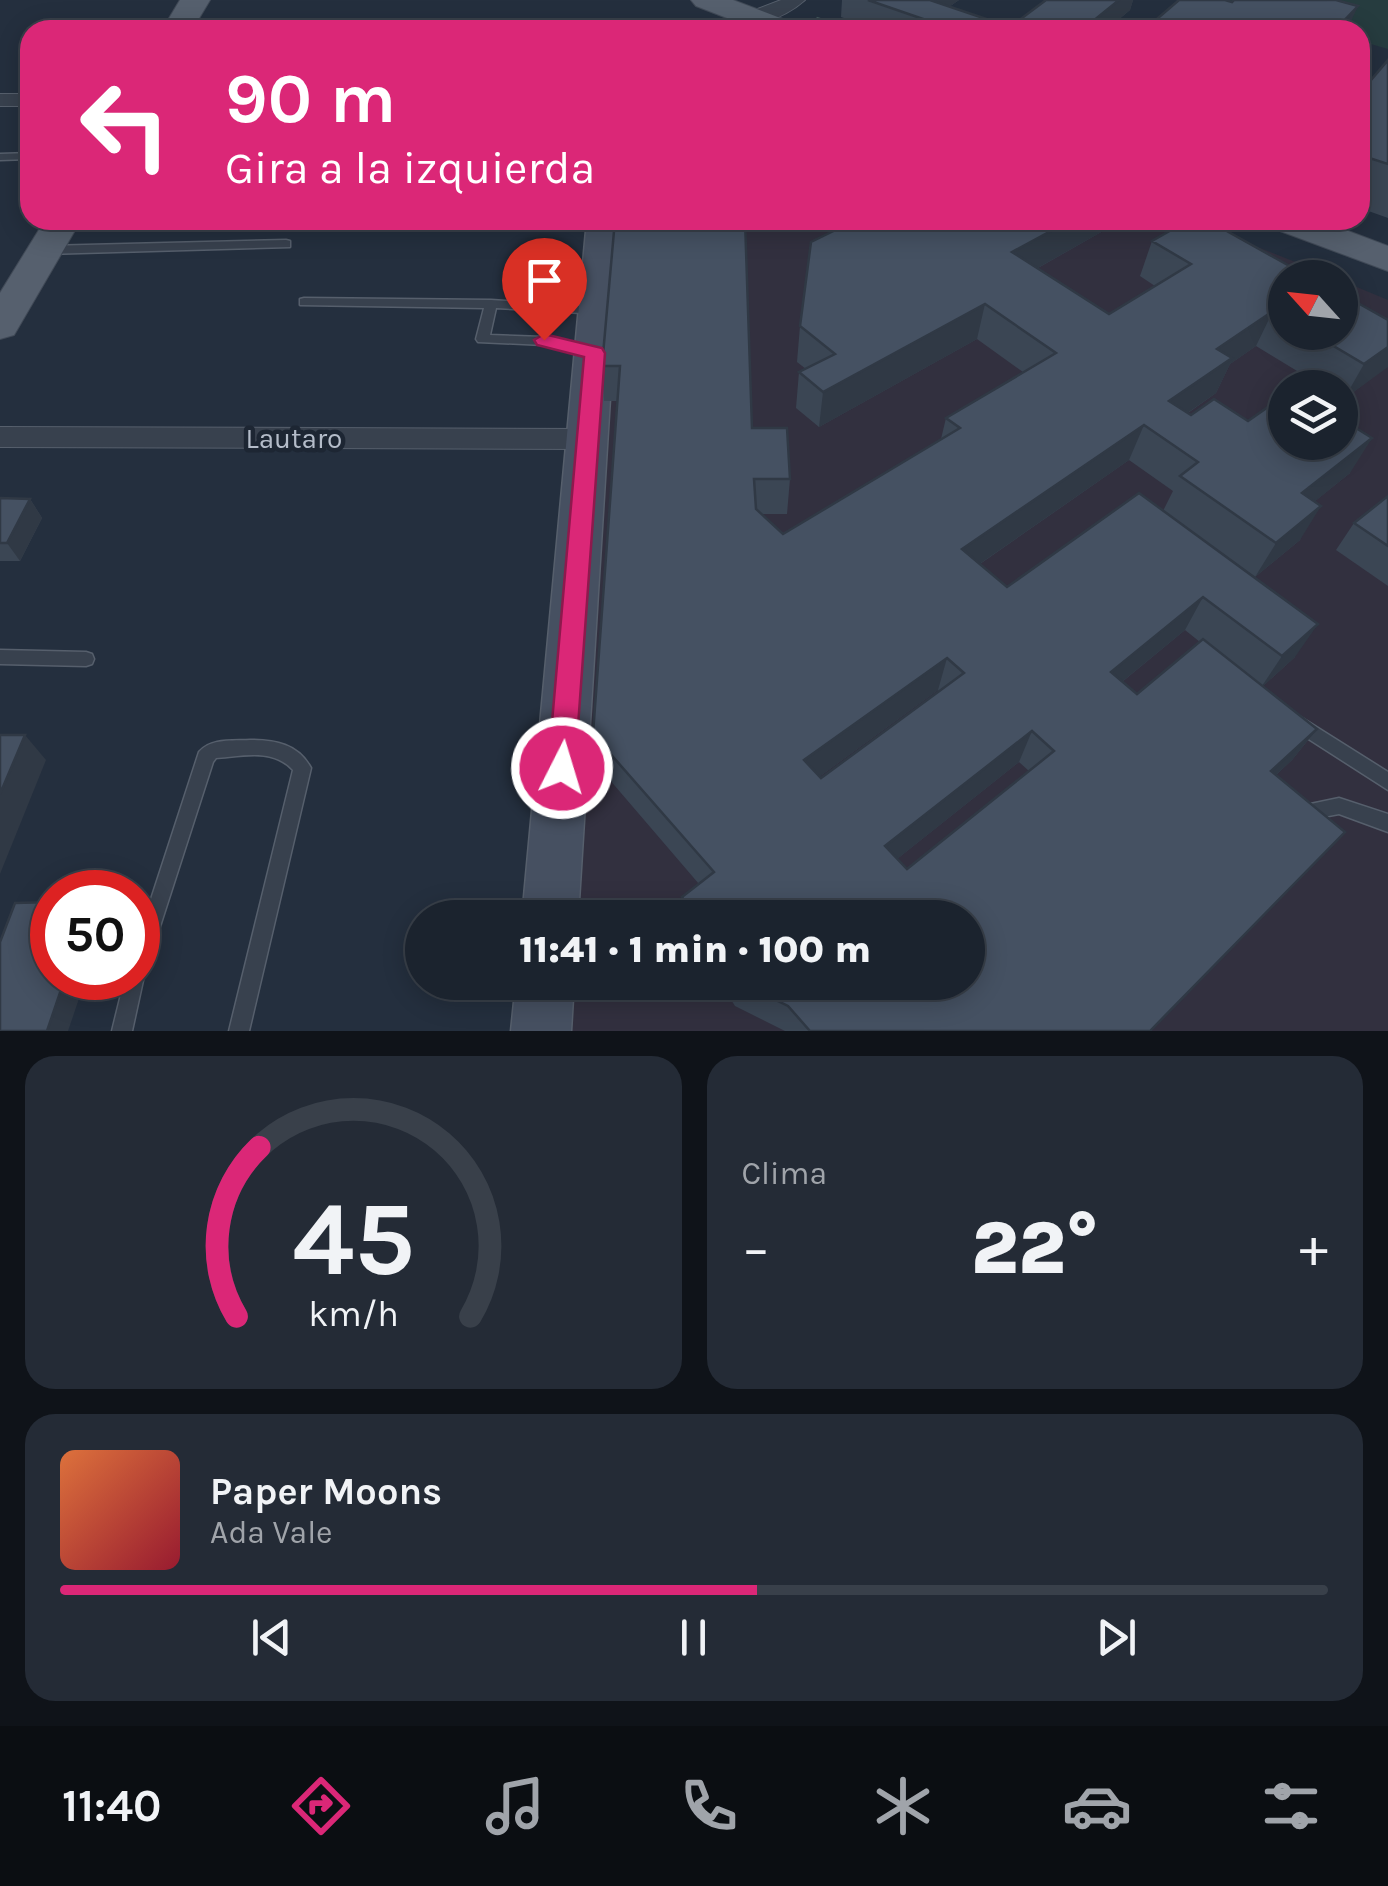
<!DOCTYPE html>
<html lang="es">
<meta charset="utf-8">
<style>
:root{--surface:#1b232e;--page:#242b36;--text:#f1f3f6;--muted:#a0a4aa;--line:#39404a;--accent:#db2777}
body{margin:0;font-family:Karla,sans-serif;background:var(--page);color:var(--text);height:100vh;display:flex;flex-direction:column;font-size:38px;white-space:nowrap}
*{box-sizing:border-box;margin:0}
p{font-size:32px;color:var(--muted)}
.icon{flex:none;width:55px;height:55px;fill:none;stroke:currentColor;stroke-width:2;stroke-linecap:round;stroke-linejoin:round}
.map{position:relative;height:1031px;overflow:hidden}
.details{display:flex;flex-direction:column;gap:25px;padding:25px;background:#0f1319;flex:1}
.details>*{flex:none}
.banner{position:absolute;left:20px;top:20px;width:1350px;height:210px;border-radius:30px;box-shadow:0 5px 25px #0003,0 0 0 2px var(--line);background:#db2777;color:#fff;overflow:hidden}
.needle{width:65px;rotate:297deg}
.controls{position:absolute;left:1268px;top:260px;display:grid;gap:20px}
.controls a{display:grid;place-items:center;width:90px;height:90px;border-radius:50%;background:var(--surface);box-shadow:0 5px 25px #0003,0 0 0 2px var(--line);font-size:50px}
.speed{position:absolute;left:30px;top:870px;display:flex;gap:20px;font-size:50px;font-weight:700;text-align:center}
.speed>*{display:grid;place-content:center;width:130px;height:130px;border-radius:50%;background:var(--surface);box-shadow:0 5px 25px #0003,0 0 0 2px var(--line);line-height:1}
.speed .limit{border:15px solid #d22;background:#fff;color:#111}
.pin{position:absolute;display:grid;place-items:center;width:85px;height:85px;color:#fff;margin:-102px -42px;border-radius:50% 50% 50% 0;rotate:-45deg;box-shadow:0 0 10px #0007}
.pin .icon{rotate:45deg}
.me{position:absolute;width:110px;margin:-55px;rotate:5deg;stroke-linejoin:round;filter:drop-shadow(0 0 8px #0008)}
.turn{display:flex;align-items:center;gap:35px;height:210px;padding:0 40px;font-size:45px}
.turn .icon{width:130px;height:130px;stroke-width:2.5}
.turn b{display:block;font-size:70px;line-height:85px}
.big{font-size:75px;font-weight:800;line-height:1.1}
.details .tile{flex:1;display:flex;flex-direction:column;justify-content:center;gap:15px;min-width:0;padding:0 35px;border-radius:30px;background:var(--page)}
.details .dial{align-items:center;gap:0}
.dial svg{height:260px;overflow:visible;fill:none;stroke:var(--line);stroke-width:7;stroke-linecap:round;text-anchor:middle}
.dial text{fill:var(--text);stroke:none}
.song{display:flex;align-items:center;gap:30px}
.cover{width:120px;height:120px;border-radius:15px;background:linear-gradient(135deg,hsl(20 70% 55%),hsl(350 70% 35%))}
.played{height:10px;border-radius:5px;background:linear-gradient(90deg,var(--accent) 55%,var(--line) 55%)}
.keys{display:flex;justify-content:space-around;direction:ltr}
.heat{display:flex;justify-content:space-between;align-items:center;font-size:55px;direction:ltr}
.details .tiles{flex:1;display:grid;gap:25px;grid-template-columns:1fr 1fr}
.tile:last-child{grid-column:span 2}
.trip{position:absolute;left:405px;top:900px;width:580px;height:100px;border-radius:50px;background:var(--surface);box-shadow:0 5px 25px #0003,0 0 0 2px var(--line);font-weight:800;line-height:100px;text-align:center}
.menu{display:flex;height:160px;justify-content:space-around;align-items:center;background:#0b0e12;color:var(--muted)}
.menu .icon{width:70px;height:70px}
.menu .on{color:var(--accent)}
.menu b{font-size:45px;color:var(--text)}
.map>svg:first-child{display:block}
.medical{fill:#32303f;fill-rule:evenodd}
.green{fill:#263c3f}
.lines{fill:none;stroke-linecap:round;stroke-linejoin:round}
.service-casing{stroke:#565f6c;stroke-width:3}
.minor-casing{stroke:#565f6c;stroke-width:2}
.secondary-casing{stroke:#565f6c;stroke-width:3}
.primary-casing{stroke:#414a57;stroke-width:2}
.path{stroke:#44595c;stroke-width:5;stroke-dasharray:5 5;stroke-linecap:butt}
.service{fill:#38414e;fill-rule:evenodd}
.minor{fill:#38414e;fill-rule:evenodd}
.secondary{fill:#465061;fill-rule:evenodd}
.primary{fill:#56606e;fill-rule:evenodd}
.wall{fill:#3b4654;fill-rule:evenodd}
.shaded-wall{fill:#303945}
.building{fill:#455162;stroke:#303945;stroke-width:2.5;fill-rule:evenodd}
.route{fill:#db2777;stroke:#8e194d;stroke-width:2.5}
.labels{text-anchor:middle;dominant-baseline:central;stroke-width:9;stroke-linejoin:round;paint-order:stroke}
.street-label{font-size:28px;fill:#b4bcc9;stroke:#1d2633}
</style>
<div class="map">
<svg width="1388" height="1031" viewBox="0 0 1388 1031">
<rect width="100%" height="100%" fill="#242f3e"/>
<!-- medical -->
<path class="medical" d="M620,220H1190L1333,277L1285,278V332H1340V280L1388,300V1031H562L565,983L968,982V918L570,917ZM1285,388H1340V442H1285Z"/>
<!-- green -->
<path class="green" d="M1208,0H1388V49L1360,41V30H1318Z"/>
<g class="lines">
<defs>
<g id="service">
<path d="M30,153V159L0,160V154Z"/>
<path d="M789,220H829L823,223L774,229L768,225L774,221Z"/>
<path d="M286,240L290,241V247L46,254L40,250L46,246Z"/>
<path d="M304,298L491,300L595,307L599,308V314L496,308L490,335L544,337L597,349L599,352L592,356L544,345L478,342L476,339L484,308L300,305V299Z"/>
<path d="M0,650L86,652L92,654L94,659L92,664L86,666L0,664Z"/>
<path d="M1299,716L1388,772V790L1293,729L1290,724L1293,719Z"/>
<path d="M250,740C275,740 298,744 311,768L249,1031H229L293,770C273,748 243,756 216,758L213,762L144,976L132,1031H112L125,978H138V939L199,752C211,738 232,741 250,740Z"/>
<path d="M1339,798L1388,814V832L1339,814L1302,821L1296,819L1293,813L1296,807Z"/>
</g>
<g id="minor">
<path d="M781,0H805C777,25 738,30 702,30Z"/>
<rect x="0" y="94" width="30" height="12"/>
<path d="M0,427L588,429L602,439L588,449L0,447Z"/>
</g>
<g id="secondary">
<path d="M587,220H621L578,918H522Z"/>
<path d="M516,982H574L571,1031H511Z"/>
</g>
<g id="primary">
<path d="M180,0H210L192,30H162Z"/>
<path d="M691,0H733L796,24L800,30H758L696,6Z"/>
<path d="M45,220H81L14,335L0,339V293Z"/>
<path d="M1267,220H1319L1388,246V271L1272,228Z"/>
</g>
</defs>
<!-- service casing -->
<use href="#service" class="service-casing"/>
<!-- minor casing -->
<use href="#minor" class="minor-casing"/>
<!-- secondary casing -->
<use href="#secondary" class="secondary-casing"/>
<!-- primary casing -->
<use href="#primary" class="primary-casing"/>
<!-- path -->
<path class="path" d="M816,19L848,30"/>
<!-- service -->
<use href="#service" class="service"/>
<!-- minor -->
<use href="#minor" class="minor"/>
<!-- secondary -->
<use href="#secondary" class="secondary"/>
<!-- primary -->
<use href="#primary" class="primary"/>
</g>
<!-- wall -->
<g class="wall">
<path d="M842,0H959L949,7L1010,27L1046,0H1133L1130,10L1106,30H878L841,17Z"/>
<path d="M1388,60V218L1360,208V93Z"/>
<path d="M615,220L752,428L790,479L787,514H762L783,534L941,439L946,418L1023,372L977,339L819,427L796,408L799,372L806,369L797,362L800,326L856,220H1112L1110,227L1038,268L1109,314L1155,286L1140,276L1152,241L1285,278V332H1340L1388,320V366L1344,399L1340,397V388H1325L1256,346L1230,364L1216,393L1188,413L1191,415L1248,421L1350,473L1315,501L1300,540L1255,577L1163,511L1173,491L1129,460L980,564L1007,587L1139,493L1295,657L1263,686L1317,729L1292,760L1276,775L1151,1031H785L735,1006L720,982H968V918H682V897L699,884L597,765L593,734L618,401H604L602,366ZM1185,630L1200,642L1137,694L1122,682ZM938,690L939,692L821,778L819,777ZM1019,762L1029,771L907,869L897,859Z"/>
<path d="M1388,496V586L1336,550L1354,523Z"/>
<path d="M0,498L30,499L42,518L20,561H0Z"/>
</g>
<!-- shaded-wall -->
<g class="shaded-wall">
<path d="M927,0H959L929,21Z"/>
<path d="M1119,0H1133L1130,10L1106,30H1082Z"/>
<path d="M1358,6L1347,30H1335Z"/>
<path d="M1071,220H1112L1110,227L1004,287L1012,252Z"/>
<path d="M985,304L977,339L819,427L823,392Z"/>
<path d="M1273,311L1256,346L1230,364L1216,393L1157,434L1169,401L1217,349Z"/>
<path d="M1388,347V367L1344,399L1364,364Z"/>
<path d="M1144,425L1129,460L952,583L962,549Z"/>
<path d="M1372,438L1350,473L1282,528L1302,493Z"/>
<path d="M30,499L42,518L20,561L7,543Z"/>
<path d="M1321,506L1300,540L1255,577L1276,543Z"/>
<path d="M1203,597L1185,630L1095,704L1111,672Z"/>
<path d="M1318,624L1295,657L1260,689L1282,656Z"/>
<path d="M947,658L938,690L800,791L804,760Z"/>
<path d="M1317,729L1292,760L1248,801L1271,771Z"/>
<path d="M1032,731L1019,762L877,875L885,846Z"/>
<path d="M25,735L46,760L0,874V794Z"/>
<path d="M65,978H86L68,1031H47Z"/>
</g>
<!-- building -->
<g class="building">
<path d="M868,0H930L1010,27L1046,0H1119L1082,30H955Z"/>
<path d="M1179,0H1225L1232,2L1234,0H1336L1358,6L1335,30H1144Z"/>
<path d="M1388,60V164L1360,155V93Z"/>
<path d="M615,220H745L752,428H787L790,479H754L756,509L783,534L960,428L946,418L1056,353L985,304L823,392L799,372L835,354L800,326L811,242L856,220H1071L1012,252L1109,314L1191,264L1152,241L1189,220H1207L1311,278H1285V318L1273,311L1217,349L1232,358L1169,401L1191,415L1214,399L1248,421L1285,395V442H1340V418L1372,438L1302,493L1321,506L1276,543L1180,476L1198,462L1144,425L962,549L1007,587L1139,493L1318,624L1282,656L1203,597L1111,672L1137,694L1203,639L1317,729L1271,771L1345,832L1150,1031H810L788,1006L739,982H968V918H695L682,897L714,872L593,734L620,366H602ZM947,658L964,673L821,778L804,760ZM1032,731L1054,751L907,869L885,846Z"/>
<path d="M1340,293L1388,320V347L1364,364L1310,332H1340Z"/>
<path d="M1388,496V546L1354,523Z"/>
<path d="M0,498L30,499L7,543H0Z"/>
<path d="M0,735H25L0,794Z"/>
<path d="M52,902V978H65L47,1031H0V942L15,903Z"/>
</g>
<!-- route -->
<path class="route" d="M544,334L602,348L605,353L575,768L571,776L562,780L552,776L548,768L584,357L537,345L534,340Z"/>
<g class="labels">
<!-- street labels -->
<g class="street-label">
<text x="294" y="438">Lautaro</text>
</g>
</g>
</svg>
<div class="controls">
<a><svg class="needle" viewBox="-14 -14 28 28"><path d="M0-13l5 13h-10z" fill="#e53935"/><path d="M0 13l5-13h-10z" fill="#a0a4aa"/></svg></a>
<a><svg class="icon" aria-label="layers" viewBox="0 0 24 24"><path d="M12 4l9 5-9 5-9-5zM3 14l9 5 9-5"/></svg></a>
</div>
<div class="speed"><div class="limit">50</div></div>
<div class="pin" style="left:544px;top:340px;background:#d93025"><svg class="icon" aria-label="arrive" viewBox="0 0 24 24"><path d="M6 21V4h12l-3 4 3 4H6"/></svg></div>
<svg class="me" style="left:562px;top:768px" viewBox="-20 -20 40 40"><circle r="17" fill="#db2777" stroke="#fff" stroke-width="3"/><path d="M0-11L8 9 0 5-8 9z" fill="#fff"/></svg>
<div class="trip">11:41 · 1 min · 100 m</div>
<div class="banner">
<div class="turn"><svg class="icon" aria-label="left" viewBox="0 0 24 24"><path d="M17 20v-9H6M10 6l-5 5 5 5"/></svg><div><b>90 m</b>Gira a la izquierda</div></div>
</div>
</div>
<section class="details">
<div class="tiles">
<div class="tile dial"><svg viewBox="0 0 100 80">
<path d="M14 69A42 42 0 1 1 86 69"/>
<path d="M14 69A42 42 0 0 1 21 17" stroke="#db2777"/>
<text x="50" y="56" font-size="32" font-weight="700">45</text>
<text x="50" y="72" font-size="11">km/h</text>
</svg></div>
<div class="tile"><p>Clima</p>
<div class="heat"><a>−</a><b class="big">22°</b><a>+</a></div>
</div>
<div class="tile">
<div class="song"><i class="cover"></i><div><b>Paper Moons</b><p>Ada Vale</p></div></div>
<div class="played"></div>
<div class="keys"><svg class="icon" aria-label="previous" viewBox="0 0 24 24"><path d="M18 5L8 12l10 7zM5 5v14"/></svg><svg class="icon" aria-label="pause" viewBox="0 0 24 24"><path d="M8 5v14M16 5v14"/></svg><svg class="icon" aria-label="next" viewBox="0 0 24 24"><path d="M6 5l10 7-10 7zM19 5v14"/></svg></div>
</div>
</div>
</section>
<nav class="menu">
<b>11:40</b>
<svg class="icon on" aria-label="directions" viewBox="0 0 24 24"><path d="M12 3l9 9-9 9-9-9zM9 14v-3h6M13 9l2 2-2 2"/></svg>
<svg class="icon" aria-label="music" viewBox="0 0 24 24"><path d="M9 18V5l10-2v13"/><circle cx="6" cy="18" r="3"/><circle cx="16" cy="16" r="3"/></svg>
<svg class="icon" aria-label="phone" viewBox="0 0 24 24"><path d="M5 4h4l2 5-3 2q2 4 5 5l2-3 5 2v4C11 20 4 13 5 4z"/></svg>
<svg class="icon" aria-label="climate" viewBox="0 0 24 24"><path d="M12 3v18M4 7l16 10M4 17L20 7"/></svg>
<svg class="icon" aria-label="car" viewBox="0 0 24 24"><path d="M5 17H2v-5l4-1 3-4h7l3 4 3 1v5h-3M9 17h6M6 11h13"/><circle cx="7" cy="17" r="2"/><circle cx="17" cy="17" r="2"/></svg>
<svg class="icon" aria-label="filters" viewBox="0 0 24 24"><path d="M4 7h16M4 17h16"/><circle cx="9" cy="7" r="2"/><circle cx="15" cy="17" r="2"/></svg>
</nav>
